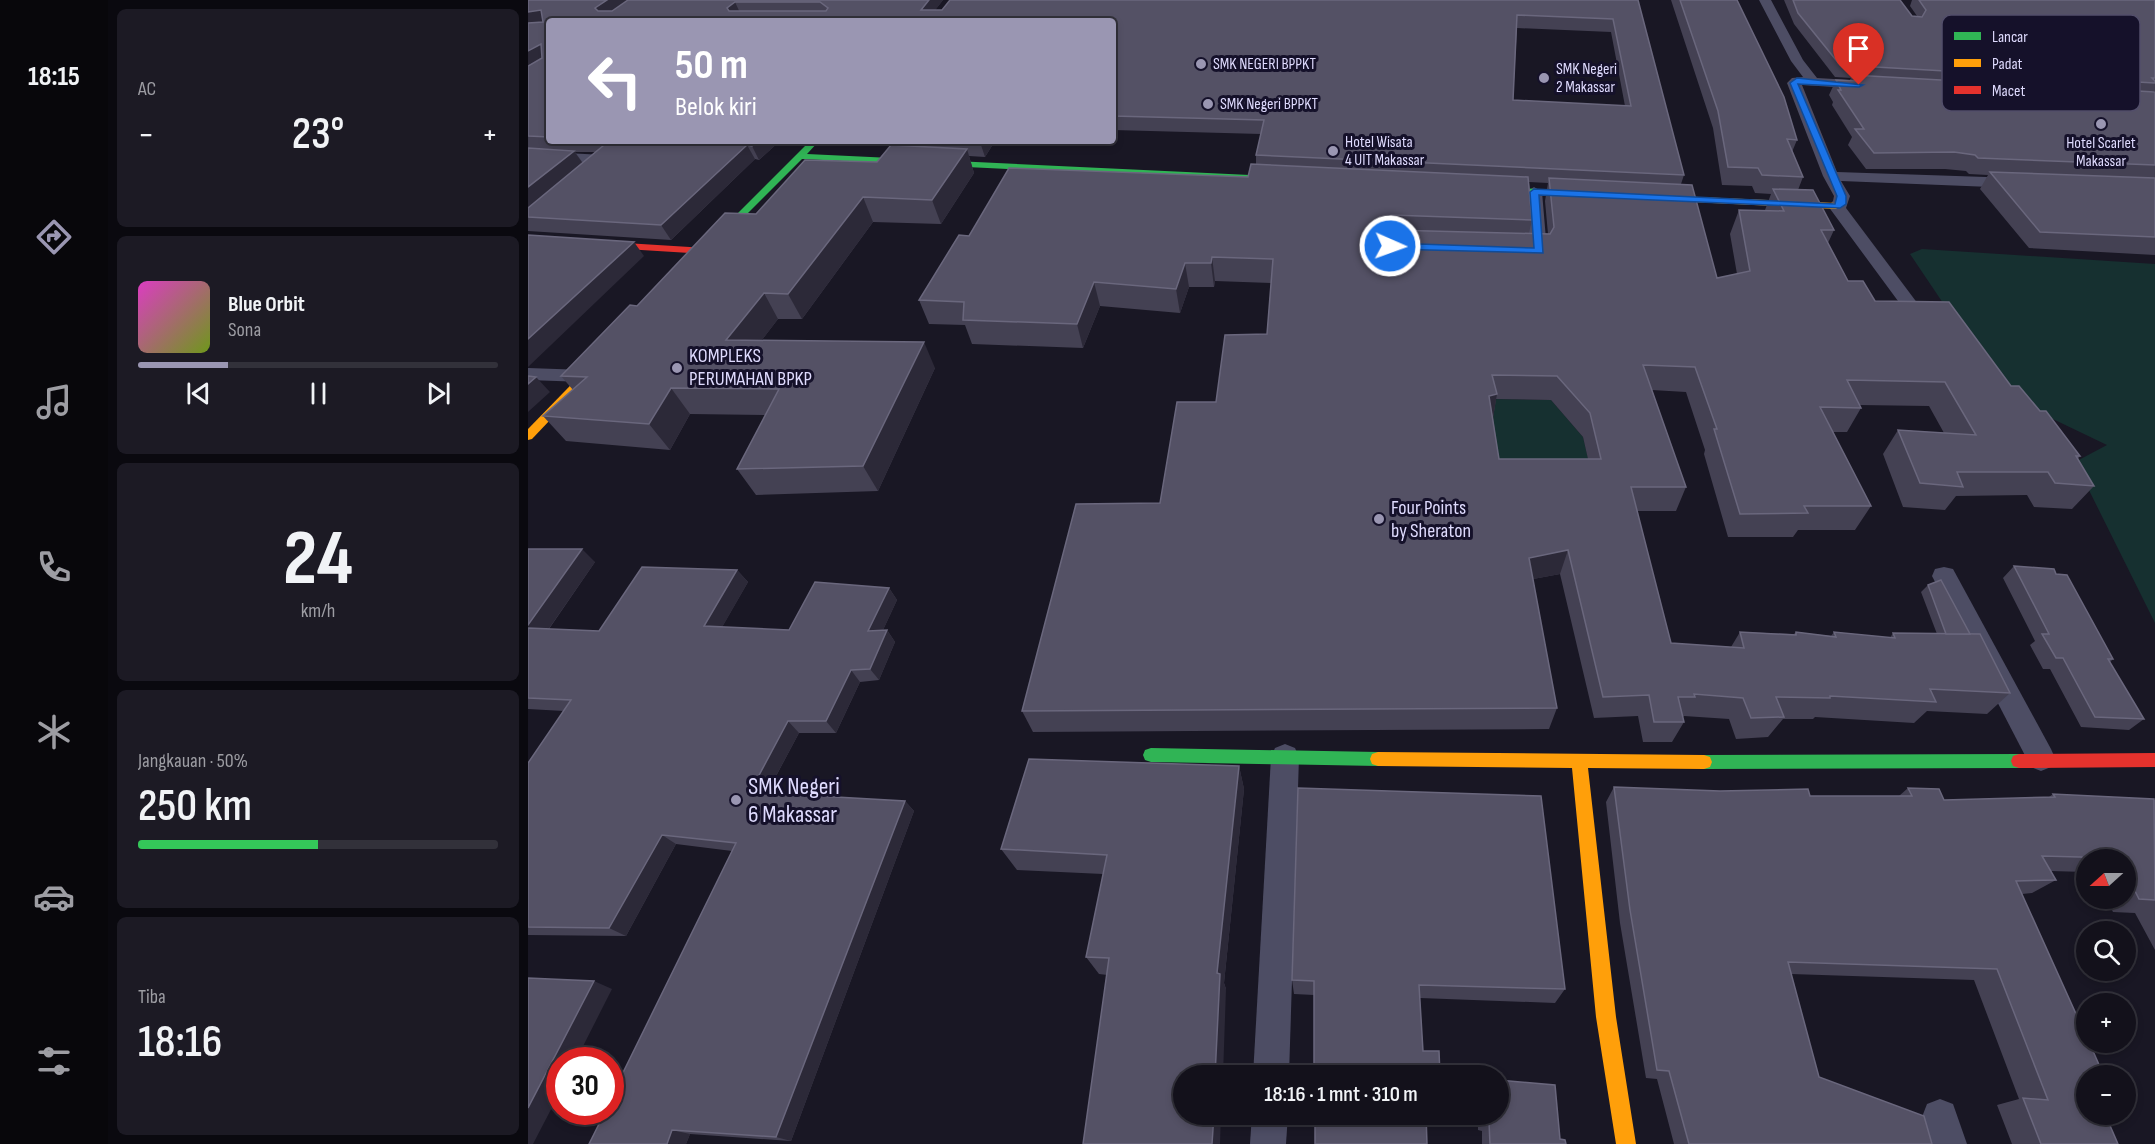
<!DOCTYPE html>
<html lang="id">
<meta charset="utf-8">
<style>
:root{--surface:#13111b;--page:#1c1a24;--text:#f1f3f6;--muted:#9d9da3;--line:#32313a;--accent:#9a96b2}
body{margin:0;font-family:"Sofia Sans Condensed",sans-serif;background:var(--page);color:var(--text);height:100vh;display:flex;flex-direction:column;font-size:22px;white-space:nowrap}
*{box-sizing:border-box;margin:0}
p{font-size:20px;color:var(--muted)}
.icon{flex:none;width:33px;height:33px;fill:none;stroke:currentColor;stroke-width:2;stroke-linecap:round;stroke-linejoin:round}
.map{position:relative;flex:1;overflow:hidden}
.drawer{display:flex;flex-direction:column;gap:9px;padding:9px;background:#0a090f;width:420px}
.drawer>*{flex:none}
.guide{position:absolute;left:18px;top:18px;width:570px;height:126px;border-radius:6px;box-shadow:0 3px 9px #0003,0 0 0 2px var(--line);background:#9a96b2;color:#fff;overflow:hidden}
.needle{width:39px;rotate:249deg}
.fabs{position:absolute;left:1548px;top:849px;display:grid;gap:12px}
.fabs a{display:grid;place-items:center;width:60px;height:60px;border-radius:50%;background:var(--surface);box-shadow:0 3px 9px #0003,0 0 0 2px var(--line);font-size:30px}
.speed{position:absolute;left:18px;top:1047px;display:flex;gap:12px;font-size:30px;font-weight:700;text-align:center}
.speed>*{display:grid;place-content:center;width:78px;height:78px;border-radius:50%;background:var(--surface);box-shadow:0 3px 9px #0003,0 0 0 2px var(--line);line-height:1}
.speed .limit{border:9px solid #d22;background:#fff;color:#111}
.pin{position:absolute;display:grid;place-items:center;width:51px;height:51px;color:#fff;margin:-62px -26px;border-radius:50% 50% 50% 0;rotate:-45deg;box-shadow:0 0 6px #0007}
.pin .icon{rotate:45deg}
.me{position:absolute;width:66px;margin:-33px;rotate:92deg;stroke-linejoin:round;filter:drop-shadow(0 0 4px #0008)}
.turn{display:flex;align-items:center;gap:21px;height:126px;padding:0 30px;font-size:27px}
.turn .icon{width:78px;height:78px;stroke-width:2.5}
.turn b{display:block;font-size:42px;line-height:51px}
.big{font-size:45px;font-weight:600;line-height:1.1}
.drawer .card{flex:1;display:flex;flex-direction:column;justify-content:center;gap:9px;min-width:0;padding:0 21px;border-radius:9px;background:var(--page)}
.drawer .dial{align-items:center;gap:0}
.dial b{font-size:78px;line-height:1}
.song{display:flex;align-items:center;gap:18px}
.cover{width:72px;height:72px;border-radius:9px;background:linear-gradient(135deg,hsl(310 70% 55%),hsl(80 70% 35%))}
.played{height:6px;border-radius:3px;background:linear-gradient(90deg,var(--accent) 25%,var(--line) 25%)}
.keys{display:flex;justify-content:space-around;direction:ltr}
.heat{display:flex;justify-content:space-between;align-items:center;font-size:33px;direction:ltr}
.charge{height:9px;border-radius:4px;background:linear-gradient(90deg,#34c759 50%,var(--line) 0)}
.trip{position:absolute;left:645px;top:1065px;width:336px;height:60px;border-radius:30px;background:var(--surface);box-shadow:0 3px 9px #0003,0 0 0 2px var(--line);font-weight:600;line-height:60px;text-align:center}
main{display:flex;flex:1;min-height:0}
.tab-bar{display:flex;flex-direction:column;width:108px;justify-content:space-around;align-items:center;background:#08070b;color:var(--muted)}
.tab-bar .icon{width:42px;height:42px}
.tab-bar .current{color:var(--accent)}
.tab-bar b{font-size:27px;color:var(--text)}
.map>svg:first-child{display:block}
.green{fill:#163030}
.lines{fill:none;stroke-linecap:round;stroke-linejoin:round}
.street{fill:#4d4d64;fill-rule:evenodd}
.fast{fill:#30b455;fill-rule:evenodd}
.slow{fill:#ff9f0a;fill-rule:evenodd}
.jam{fill:#e5322d;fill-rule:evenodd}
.wall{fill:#444153;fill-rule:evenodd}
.shaded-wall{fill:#2c2938}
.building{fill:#545165;stroke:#6a677d;stroke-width:1.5;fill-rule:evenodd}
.route{fill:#1a73e8;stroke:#114b97;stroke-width:1.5}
.poi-dot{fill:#9a96b2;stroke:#15112a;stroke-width:2}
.labels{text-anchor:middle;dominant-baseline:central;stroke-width:6;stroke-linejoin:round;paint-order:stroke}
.far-poi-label{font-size:16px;fill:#dfdbfe;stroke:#15112a;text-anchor:start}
.poi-label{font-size:20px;fill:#dfdbfe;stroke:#15112a;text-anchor:start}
.near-poi-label{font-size:24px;fill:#dfdbfe;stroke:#15112a;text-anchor:start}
.key{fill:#15112a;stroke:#524e6a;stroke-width:1.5}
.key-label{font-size:16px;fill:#dfdbfe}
</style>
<main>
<nav class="tab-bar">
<b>18:15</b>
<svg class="icon current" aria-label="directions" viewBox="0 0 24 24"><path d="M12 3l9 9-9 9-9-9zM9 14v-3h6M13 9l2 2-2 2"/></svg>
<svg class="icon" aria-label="music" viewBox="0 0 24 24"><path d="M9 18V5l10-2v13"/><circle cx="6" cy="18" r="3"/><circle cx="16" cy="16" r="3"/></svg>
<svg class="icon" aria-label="phone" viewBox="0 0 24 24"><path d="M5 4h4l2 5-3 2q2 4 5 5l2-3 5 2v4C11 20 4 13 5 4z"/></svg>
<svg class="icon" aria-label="climate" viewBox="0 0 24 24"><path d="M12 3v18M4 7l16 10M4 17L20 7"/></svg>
<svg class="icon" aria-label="car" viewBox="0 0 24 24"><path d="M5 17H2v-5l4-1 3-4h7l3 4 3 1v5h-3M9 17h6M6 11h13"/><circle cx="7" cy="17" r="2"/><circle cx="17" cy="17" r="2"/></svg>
<svg class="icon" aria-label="filters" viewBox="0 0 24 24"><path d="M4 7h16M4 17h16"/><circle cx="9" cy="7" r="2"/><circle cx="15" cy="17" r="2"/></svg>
</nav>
<section class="drawer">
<div class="card"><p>AC</p>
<div class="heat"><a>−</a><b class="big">23°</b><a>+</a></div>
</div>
<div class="card">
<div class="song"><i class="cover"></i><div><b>Blue Orbit</b><p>Sona</p></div></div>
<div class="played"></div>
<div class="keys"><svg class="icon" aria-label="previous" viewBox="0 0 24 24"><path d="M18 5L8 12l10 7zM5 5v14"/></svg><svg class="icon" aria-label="pause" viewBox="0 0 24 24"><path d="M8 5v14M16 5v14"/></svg><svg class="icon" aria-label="next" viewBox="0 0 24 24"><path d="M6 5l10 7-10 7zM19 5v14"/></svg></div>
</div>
<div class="card dial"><b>24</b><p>km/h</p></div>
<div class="card"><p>Jangkauan · 50%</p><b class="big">250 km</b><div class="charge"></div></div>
<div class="card"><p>Tiba</p><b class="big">18:16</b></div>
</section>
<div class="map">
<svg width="1627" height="1144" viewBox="0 0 1627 1144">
<rect width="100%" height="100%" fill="#191724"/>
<!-- green -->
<g class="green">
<path d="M1394,249L1627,264V623L1547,462L1579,445L1502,408L1450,355L1382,254Z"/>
<path d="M960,399L1023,400L1055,437L1066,483H966Z"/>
</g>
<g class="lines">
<!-- street -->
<g class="street">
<path d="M1231,0H1243L1275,60L1289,78L1339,81L1346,85L1339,89L1274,85L1309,172L1488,178L1496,183L1488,188L1313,181L1322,196L1318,208L1399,316L1396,320H1384L1300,206L1305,201L1306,196L1295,176L1259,83L1264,78L1275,77L1263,61Z"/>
<path d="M0,151L76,155L83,159L68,174L63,176L55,171L63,163L0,159Z"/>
<path d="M1006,187L1014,192L1019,251C1013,259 996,259 990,251L992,247L1002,246L998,192Z"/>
<path d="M0,368L57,370L64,372L67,376L64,380L57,382L0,380Z"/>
<path d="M1416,567L1425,569L1523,749L1527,758L1523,767L1513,771L1503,767L1404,576L1407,569Z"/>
<path d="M757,744L767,748L771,757L761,1076H725L743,757L747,748Z"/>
<path d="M1412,1099L1425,1104L1439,1144H1403L1394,1117L1399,1104Z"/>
<path d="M724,1114H760L758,1144H722Z"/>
</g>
<!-- fast -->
<g class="fast">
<path d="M282,141H291L279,154L722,175L726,178L722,181L274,159L185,248H179V244Z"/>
<path d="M957,186L1064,192L1068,195L1064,198L954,191L953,189Z"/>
<path d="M623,748L850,752L856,754L858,759L856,764L850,766L623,762L617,760L615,755L617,750Z"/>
<path d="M1491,754L1497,756L1499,761L1497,766L1491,768L1176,769L1170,767L1168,762L1170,757L1176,755Z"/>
</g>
<!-- slow -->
<g class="slow">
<path d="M1124,195L1308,203L1312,206L1308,209L1121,200L1120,198Z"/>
<path d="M76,354L80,355V359L4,439L0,440V429L72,355Z"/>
<path d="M850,752L1176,755L1182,757L1184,762L1182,767L1176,769L1060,768L1088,1017L1108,1144H1088L1068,1017L1044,768L850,766L844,764L842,759L844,754Z"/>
</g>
<!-- jam -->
<g class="jam">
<path d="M0,237L178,248L183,251L178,254L0,243Z"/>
<path d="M1627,753V767L1491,768L1485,766L1483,761L1485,756L1491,754Z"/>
</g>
</g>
<!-- wall -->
<g class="wall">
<path d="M0,0H415L407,10L1110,0L1156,175L1153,184L1189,278L1209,274L1202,234L1211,210H1237L1243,194L1227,193L1224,186L1194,185L1185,128L1143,0H1209L1269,140L1264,152L1275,177L1270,190L1306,230L1300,243L1320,281L1347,301L1483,386L1512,411L1552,456L1550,459L1566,486L1544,509L1506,507L1499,495L1428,496L1417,510L1375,507L1355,454L1370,430L1416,433L1401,406L1331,405L1333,408L1319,432H1305L1343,506L1327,530H1270L1265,537H1200L1176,454L1177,450L1158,392L1124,390L1158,487L1148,511H1109L1143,643L1203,647L1212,632L1266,634L1268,632L1303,636L1306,632L1362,638L1365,633L1409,634L1393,592L1400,585L1442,634L1482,693L1459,714L1399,711L1386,723L1287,717L1285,719H1255L1240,737L1208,739L1201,719L1156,716L1155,717L1156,722L1144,742H1115L1110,716L1066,718L1032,574L1005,579L1029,708L1021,729L505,732L494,711L632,503L688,402L739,334L743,283L687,281L686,287H661L652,313L572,306L555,348L444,344L437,325L401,324L391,300L441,236L720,177L728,164V155L733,134L585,130V21H21V141H252L231,160L227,159L143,240L0,231ZM989,28L1083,32L1097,106L985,100ZM47,152H67L55,163ZM1001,182L1020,183L1017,201L1020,234L1001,233L1004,220ZM968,399L1023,400L1055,437L1060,459H971L965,418Z"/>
<path d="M1256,0H1372L1384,16H1389L1382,6L1384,0H1627V91H1624L1623,92H1627V255L1501,248L1452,189L1460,175L1441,174L1438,171L1417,169H1338L1320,145L1324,137L1304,105L1305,102L1301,95L1308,80L1321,81L1323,78L1307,77L1266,24Z"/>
<path d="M380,141H467L457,157L441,156L446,173L413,224L345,222L274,319H250L233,341L407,368L350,491L228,495L209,469L238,415L162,414L142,450L38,441L15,416L45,390L33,376L109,306L228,214L349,162L382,146Z"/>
<path d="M513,141H578L575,146L514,145Z"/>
<path d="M0,549L67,562L21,629L71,631L209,570L220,582L194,627L261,630L361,588L369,600L355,630H359L367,642L351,680L332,682L308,733H271L239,793L377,801L386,811L263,1141L162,1134L158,1144H61L204,851L148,844L98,936L0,935V763L36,711L0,709Z"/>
<path d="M1486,566L1528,574L1585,659L1582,662L1616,719L1601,730L1553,727L1522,669H1515L1502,645L1507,641L1475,578Z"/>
<path d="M711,766L716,789L696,983L698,989L571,974L558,957L575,874L489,870L473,849Z"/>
<path d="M1086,787L1282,796H1371L1380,788L1416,800L1521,797L1525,794L1627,800V950L1607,913L1585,912L1578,898H1598V860H1558V872L1522,871L1528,880L1504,893L1494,894L1558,1076L1590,1144H1484L1469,1105L1491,1099L1446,980L1263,974L1291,1077L1404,1144H1146L1129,1079L1118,1078L1092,923L1078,802Z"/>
<path d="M764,980L1037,989L1027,1003L892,998L895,1051L912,1075L786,1076V995L766,994Z"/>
<path d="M787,1114H970L1032,1139L1038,1144H954V1131L950,1130V1121H898Z"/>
</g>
<!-- shaded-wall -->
<g class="shaded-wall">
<path d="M79,0H104L75,21L67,8Z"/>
<path d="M401,0H415L399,21L393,10Z"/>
<path d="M207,2L213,15L205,21L199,8Z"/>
<path d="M13,10L21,23L0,26V12Z"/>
<path d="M13,44L21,56L0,69V51Z"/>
<path d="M229,141H252L231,160L224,146Z"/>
<path d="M453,141H467L457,157L452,142Z"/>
<path d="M219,145L227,159L143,240L133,225Z"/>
<path d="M439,149L446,173L413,224L404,200Z"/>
<path d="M46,151L56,165L0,210V187Z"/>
<path d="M335,197L345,222L274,319L260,294Z"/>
<path d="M863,215L862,239L853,223Z"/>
<path d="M106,242L116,256L0,367V339Z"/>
<path d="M684,257L687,281L686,287L683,263Z"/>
<path d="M657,263L661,287L652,313L648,289Z"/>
<path d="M566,282L572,306L555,348L549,324Z"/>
<path d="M236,293L250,319L214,366L198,340Z"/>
<path d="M396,342L407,368L350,491L335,466Z"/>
<path d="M8,377L22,392L0,412V384Z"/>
<path d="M143,388L162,414L142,450L121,424Z"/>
<path d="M969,394L965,418L961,396Z"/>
<path d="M54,549L67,562L13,640L0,629V625Z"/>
<path d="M1040,550L1032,574L995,581L1001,558Z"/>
<path d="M209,570L220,582L188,638L176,626Z"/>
<path d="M361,588L369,600L349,643L340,631Z"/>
<path d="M359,630L367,642L351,680L342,669Z"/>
<path d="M323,670L332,682L308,733L298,721Z"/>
<path d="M260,721L271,733L234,802L222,792Z"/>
<path d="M711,766L716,789L696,983L698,989L695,1076H687L689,973Z"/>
<path d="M377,801L386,811L263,1141L248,1137Z"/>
<path d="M134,835L148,844L98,936L81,928Z"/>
<path d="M66,981L84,989L48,1060H32V1092L5,1144H0V1108Z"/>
<path d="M686,1114H693L692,1144H684Z"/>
<path d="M144,1130L162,1134L158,1144H139Z"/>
</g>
<!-- building -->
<g class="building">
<path d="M0,0H79L67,8L70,11H84L100,0H401L393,10H414L422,0H1110L1156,175L728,155L736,120L585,116V21H21V137L0,136V66L14,58L13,44L0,51V23L15,22L13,10L0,12ZM207,2H292L300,8L298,11H201L199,8ZM989,15L1085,19L1103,106L985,100Z"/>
<path d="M1152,0H1209L1256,97L1269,140L1259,139L1275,177L1234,175L1230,168L1200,167L1190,111Z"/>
<path d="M1265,0H1372L1384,16L1394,17L1398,10L1391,0H1627V78H1624L1627,81V83L1312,65L1270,13Z"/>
<path d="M1324,75L1627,92V165L1450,158L1447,155L1426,152L1346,153L1327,129H1336L1310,90H1313L1308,80L1329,81Z"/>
<path d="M71,141H229L224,146L219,145L133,225L0,217V208L76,145Z"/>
<path d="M420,141H453L452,142Z"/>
<path d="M363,145L439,149L404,200L335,197L260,294L236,293L198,340L396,342L335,466L209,469L251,389L143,388L121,424L15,416L59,377L33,376L102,305L109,306L197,213L228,214L277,160L349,162Z"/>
<path d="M0,148L46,151L0,187Z"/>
<path d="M723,164L1000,177L1004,220L863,215L853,223L863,230L1022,234L1026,227L1021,178L1164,185L1189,278L1222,271L1211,210L1256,211L1245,189L1285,190L1306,230H1293L1320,281H1335L1347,301L1421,302L1483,386H1491L1512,411H1518L1552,456H1548L1566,486L1527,483L1520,472H1429L1435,487L1392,483L1370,430L1448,435L1417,382L1319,380L1333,408L1292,407L1343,506H1276L1280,513L1212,514L1186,429H1189L1167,367L1115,365L1158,487H1103L1143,643L1216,648L1212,632L1268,635V632L1308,637L1306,632L1367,638L1365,633L1452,634L1482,693L1402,689L1408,702L1302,696V698L1248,697L1256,717L1223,718L1215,698L1166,694L1167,697H1150L1156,722H1126L1121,695L1075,697L1040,550L1001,558L1029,708L494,711L548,504L632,503L649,402H688L697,335L739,334L745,259L684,257L683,263H657L648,289L566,282L549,324L435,320L436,302L391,300L431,235L441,236L481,168L720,177ZM964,375L1029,376L1062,413L1073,459H971L961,396L969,394Z"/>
<path d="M1462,172L1627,178V237L1512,232Z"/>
<path d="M0,235L106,242L0,339Z"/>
<path d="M0,376L8,377L0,384Z"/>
<path d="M0,549H54L0,625Z"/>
<path d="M1486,566L1526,569L1528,574L1539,575L1585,659H1580L1616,719L1567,717L1535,658H1528L1514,634H1521Z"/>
<path d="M114,567L209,570L176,626L261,630L287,582L361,588L340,631L359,630L342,669L323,670L298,721H260L222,792L377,801L248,1137L144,1130L139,1144H61L77,1112H82V1099L208,843L134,835L81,928L0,927V763L43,700L0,698V628L71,631Z"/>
<path d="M1413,580L1442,634H1418L1400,585Z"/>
<path d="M501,759L711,766L689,973L692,974L687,1076H656V1114H686L684,1144H555L581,958L558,957L579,855L473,849Z"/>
<path d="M1086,787L1192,791L1280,789L1282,796H1384L1380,788L1411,789L1416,800L1527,797L1525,794L1626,799L1627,900L1611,899L1598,873V860H1591L1590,858L1514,856L1528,880L1488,881L1558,1036V1042H1561L1576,1076H1558V1114H1577L1590,1144H1513L1495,1098L1520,1100L1469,969L1260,962L1291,1077L1396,1116L1404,1144H1161L1141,1071L1129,1070L1102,910Z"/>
<path d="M770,788L1013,796L1037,989L891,985L895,1051H911L912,1075L920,1076H786V981L764,980Z"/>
<path d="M0,978L66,981L0,1108Z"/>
<path d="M970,1080L1027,1085L1032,1139L1037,1140L1038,1144H962L961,1122H957V1114H970Z"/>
<path d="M787,1114H898L899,1144H787Z"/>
</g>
<!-- route -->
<path class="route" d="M1269,78L1335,85L1331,87L1270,84L1318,196V204L1312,208L1011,195L1015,253L862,249L857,246L862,243L1006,248L1002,192L1006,189L1307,204L1309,196L1262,83Z"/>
<!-- markers -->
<g class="poi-dot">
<circle cx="673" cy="64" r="6"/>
<circle cx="1016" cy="78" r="6"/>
<circle cx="680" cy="104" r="6"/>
<circle cx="1573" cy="124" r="6"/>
<circle cx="805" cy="151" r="6"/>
<circle cx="149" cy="368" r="6"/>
<circle cx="851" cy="519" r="6"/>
<circle cx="208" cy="800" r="6"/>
</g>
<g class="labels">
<!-- far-poi labels -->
<g class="far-poi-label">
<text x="685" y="64">SMK NEGERI BPPKT</text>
<text x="1028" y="69">SMK Negeri<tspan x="1028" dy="18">2 Makassar</tspan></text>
<text x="692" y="104">SMK Negeri BPPKT</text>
<text x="817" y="142">Hotel Wisata<tspan x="817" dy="18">4 UIT Makassar</tspan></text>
<text x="1573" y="143" text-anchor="middle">Hotel Scarlet<tspan x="1573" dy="18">Makassar</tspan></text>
</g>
<!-- poi labels -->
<g class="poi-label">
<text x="161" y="356">KOMPLEKS<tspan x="161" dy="23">PERUMAHAN BPKP</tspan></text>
<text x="863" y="508">Four Points<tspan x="863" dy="23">by Sheraton</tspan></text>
</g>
<!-- near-poi labels -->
<g class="near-poi-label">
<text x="220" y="786">SMK Negeri<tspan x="220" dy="28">6 Makassar</tspan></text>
</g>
</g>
<!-- legend -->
<rect x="1414" y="15" width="198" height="96" rx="9" class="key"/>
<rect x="1426" y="32" width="27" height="8" fill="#30b455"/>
<rect x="1426" y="59" width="27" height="8" fill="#ff9f0a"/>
<rect x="1426" y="86" width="27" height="8" fill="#e5322d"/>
<g class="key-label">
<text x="1464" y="42">Lancar</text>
<text x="1464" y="69">Padat</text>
<text x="1464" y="96">Macet</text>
</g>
</svg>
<div class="fabs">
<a><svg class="needle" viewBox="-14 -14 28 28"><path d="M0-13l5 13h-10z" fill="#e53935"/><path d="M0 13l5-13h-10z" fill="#9d9da3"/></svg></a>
<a><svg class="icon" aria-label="search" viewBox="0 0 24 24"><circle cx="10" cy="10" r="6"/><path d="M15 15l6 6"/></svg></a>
<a>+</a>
<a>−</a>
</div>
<div class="speed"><div class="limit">30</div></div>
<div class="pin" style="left:1331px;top:85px;background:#d93025"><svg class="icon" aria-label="arrive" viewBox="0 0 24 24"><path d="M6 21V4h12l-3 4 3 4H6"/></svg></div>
<svg class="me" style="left:862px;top:246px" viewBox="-20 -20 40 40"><circle r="17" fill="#1a73e8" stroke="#fff" stroke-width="3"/><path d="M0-11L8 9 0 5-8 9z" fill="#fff"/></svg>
<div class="trip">18:16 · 1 mnt · 310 m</div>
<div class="guide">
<div class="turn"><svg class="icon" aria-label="left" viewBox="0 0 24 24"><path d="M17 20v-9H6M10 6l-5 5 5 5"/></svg><div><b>50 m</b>Belok kiri</div></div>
</div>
</div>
</main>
